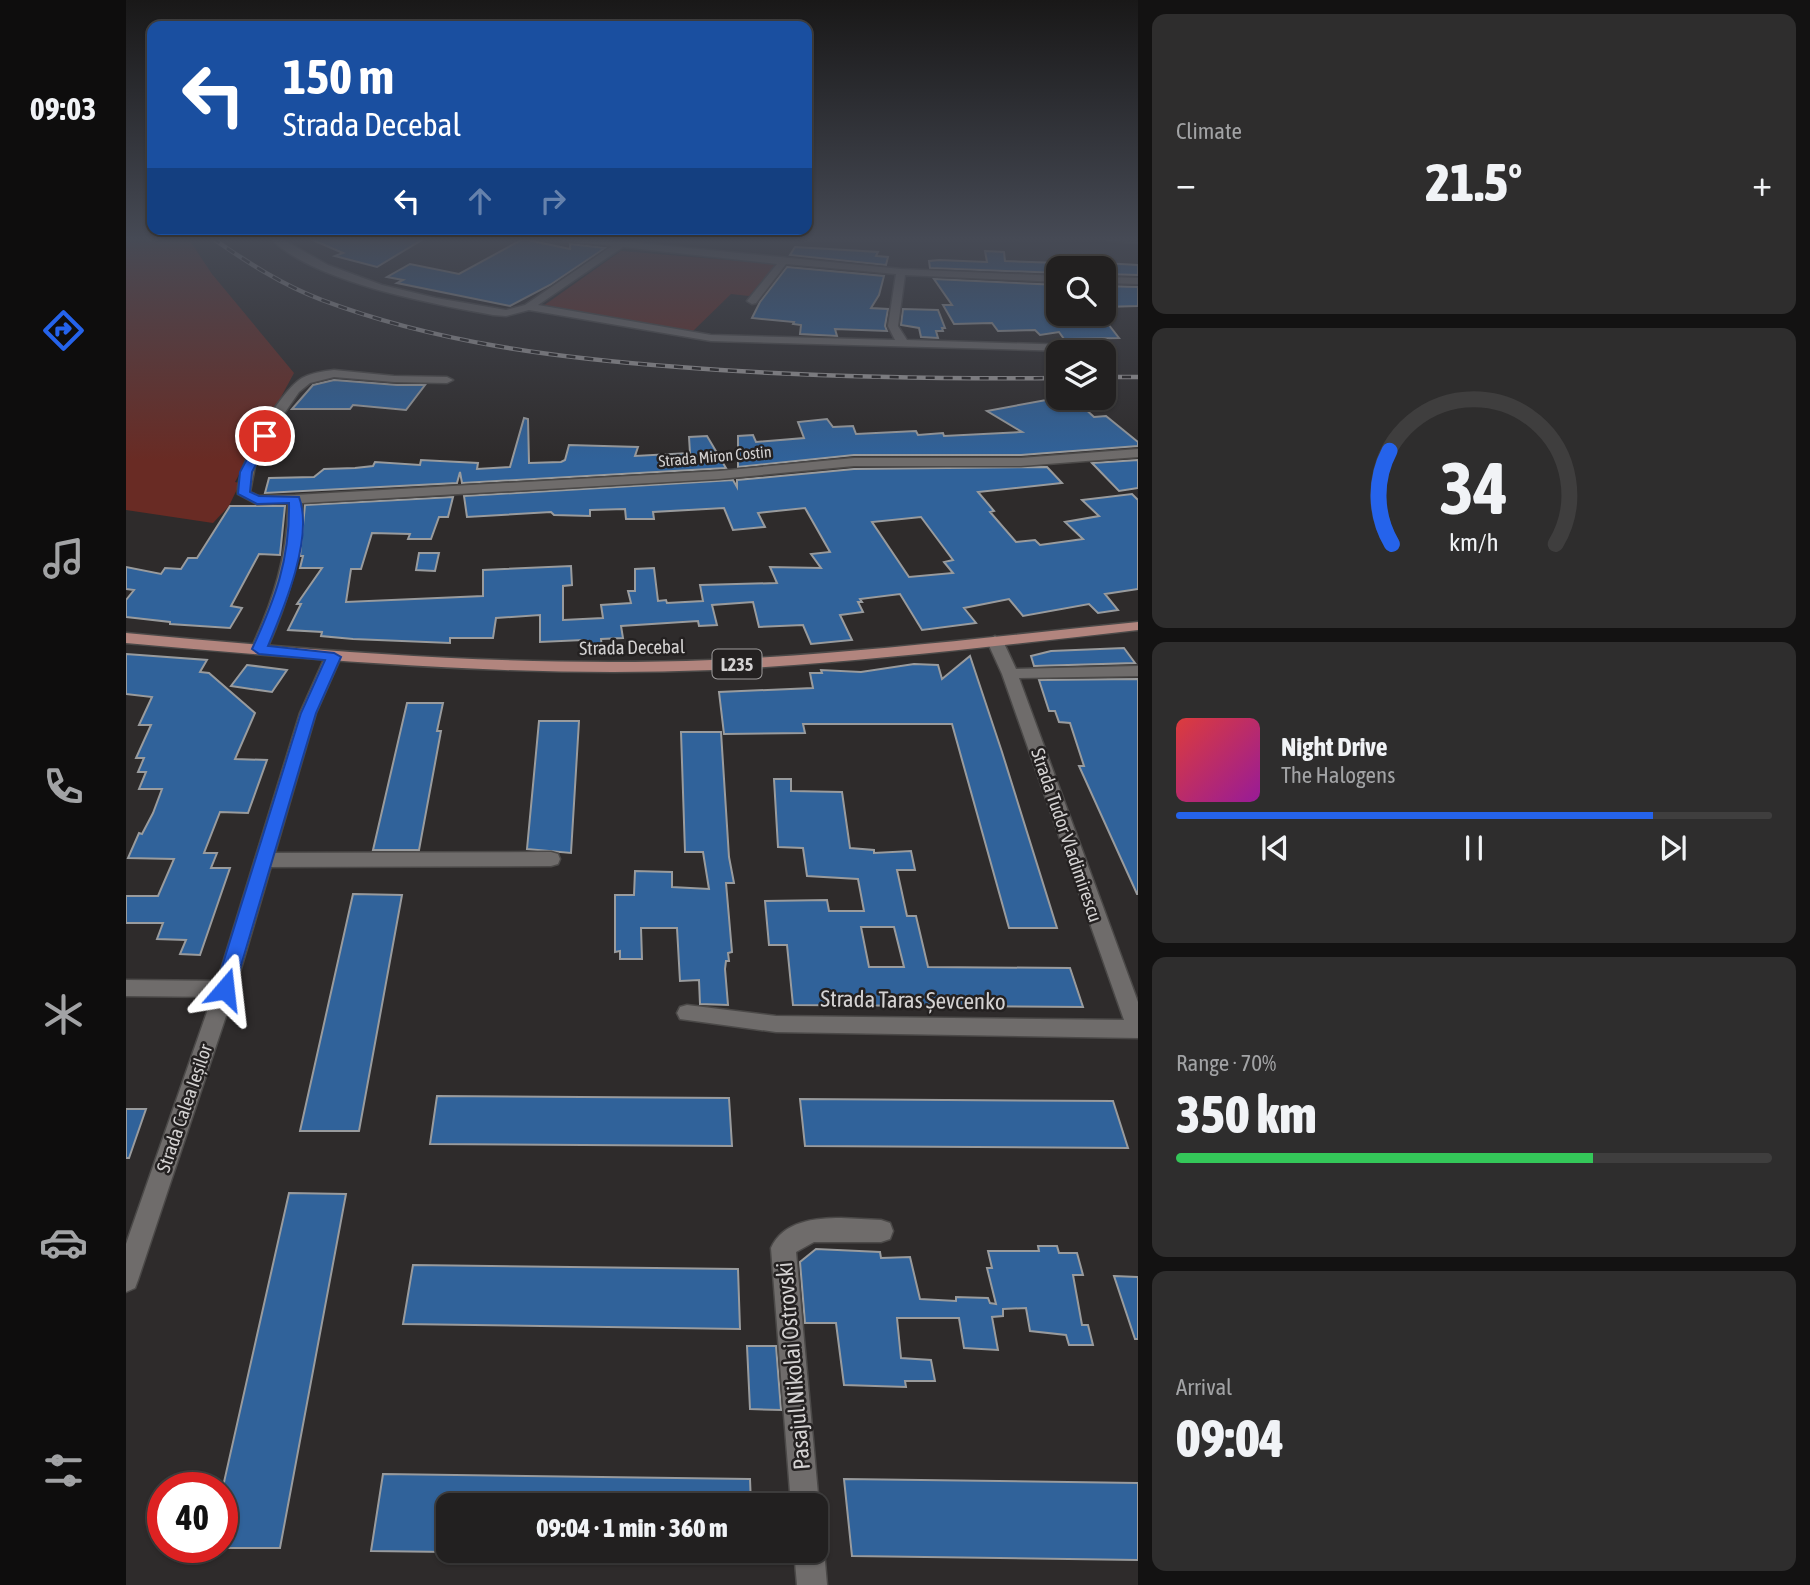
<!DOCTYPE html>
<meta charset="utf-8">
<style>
:root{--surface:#222020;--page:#2e2d2d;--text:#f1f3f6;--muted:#a2a3a5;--line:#3f3e3e;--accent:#2563eb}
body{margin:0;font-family:"Asap Condensed",sans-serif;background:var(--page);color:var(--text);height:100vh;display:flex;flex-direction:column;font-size:26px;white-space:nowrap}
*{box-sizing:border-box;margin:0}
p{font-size:23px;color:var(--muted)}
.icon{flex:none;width:38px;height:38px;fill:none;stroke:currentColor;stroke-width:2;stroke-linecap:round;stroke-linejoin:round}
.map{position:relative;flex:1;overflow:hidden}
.side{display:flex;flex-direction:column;gap:14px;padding:14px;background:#131212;width:672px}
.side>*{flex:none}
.banner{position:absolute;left:21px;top:21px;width:665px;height:214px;border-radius:14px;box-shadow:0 2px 5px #0004,0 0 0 2px var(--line);background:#1a4fa0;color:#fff;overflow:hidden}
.controls{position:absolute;left:920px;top:256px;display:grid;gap:14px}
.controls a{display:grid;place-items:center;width:70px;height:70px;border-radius:14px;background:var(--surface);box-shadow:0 2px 5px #0004,0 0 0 2px var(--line);font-size:35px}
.speed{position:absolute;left:21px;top:1472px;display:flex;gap:14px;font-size:35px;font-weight:700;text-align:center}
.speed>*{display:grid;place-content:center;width:91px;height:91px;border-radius:50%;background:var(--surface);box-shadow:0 2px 5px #0004,0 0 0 2px var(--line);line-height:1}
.speed .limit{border:10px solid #d22;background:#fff;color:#111}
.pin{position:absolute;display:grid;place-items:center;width:60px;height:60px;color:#fff;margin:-30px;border:4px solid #fff;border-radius:50%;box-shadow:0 2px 7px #0007}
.me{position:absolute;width:77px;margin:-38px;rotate:17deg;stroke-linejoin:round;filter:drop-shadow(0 0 5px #0008)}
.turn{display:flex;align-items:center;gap:24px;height:147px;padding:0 21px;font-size:32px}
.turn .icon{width:91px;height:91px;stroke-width:2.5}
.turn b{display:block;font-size:49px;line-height:60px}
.lanes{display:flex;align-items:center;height:66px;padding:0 21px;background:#0003;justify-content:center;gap:35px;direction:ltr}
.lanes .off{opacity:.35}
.big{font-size:52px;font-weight:800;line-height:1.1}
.side .widget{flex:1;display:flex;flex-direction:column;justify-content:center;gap:10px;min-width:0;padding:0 24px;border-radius:14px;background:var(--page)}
.side .dial{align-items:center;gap:0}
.dial svg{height:182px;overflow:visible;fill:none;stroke:var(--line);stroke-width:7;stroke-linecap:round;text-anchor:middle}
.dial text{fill:var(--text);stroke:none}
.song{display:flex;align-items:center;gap:21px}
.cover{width:84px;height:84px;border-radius:10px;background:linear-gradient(135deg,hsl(0 70% 55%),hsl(300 70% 35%))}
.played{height:7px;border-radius:4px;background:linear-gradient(90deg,var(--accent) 80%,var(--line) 80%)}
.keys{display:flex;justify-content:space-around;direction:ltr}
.heat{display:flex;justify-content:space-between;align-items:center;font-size:38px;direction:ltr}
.charge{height:10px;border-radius:5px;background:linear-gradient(90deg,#34c759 70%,var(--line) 0)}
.trip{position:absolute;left:310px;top:1493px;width:392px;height:70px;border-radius:14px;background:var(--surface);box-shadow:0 2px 5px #0004,0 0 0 2px var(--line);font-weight:800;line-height:70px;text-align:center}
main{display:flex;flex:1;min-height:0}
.menu{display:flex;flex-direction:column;width:126px;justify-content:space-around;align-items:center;background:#0e0d0d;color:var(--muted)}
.menu .icon{width:49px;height:49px}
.menu .active{color:var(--accent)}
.menu b{font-size:32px;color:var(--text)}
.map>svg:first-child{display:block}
.green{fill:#692b24}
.building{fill:#30629a;stroke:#999b9d;stroke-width:2;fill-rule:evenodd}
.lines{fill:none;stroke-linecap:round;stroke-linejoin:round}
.minor-casing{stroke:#4b4948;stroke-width:3}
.tertiary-casing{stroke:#4b4948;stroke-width:3}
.primary-casing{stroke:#4b4948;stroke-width:3}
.minor{fill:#6f6c6b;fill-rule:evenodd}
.tertiary{fill:#6f6c6b;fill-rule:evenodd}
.primary{fill:#b2857e;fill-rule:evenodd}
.rail-casing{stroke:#9c9999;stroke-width:4.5}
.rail{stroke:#242121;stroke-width:2.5;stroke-dasharray:9;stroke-linecap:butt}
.route{fill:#2563eb;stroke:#184099;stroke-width:2}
.labels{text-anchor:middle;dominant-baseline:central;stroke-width:5;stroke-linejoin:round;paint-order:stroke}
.far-street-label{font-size:16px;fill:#d4d2d2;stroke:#242121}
.shield{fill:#242121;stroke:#9f9d9d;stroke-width:2}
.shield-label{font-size:18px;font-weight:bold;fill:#d4d2d2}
.street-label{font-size:19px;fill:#d4d2d2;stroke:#242121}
.near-street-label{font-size:23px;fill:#d4d2d2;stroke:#242121}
</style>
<main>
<nav class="menu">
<b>09:03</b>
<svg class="icon active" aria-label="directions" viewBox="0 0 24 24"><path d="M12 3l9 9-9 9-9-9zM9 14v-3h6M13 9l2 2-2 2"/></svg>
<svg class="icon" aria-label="music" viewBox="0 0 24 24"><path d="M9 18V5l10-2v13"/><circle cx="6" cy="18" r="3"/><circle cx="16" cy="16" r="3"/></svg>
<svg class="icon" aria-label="phone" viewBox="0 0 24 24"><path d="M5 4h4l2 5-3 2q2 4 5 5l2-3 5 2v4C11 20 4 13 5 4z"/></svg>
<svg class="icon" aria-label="climate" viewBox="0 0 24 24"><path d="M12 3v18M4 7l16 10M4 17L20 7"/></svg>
<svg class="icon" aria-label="car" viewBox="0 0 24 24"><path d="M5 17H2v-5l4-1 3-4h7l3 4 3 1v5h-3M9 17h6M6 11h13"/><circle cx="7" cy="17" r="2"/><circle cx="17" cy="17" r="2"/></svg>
<svg class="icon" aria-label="filters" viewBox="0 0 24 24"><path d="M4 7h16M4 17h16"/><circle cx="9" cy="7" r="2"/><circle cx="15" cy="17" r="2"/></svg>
</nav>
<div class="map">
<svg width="1012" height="1585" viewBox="0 0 1012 1585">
<rect width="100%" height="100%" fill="#2e2b2b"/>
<!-- green -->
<g class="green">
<path d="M0,238H62L86,274L168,373L109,482L114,483L103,506L87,523L0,510Z"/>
<path d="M495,251L650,264L623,296L605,294L566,332L417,306Z"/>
</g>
<!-- building -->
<g class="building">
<path d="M182,238H299L251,267L209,256L217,253Z"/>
<path d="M397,239L444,249V244L479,248L424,285L384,306L271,283L277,280L261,277L284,264L333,274Z"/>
<path d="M669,247L752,252L750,256L762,257L760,265L664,255Z"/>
<path d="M859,251L878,252L879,261L933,263V273L804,268L803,261L813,260L861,262Z"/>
<path d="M978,263L1012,265V275L978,274Z"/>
<path d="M661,267L758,276L753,295L745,308L762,309L759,326L761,331L709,329L711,336L674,334L675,325L667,324L668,322L626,318L634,302Z"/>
<path d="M808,279L933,285V322L979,320L993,338L938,339L933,332L914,335L909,330L872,331L866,323L828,324L817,305H826Z"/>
<path d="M978,286L1012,287V306L978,307Z"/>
<path d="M777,309L812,310L819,328H816L817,331H810L812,338L795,337L793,328L775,325Z"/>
<path d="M208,380L271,385H299L280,410L227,405L224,409H166L187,385Z"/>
<path d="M920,400L929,407L955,405L968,417L980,416L1012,442V446L895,455H728L612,467V436L627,435L630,442L678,438L672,422L701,419L707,427L727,426L730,434L790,431L792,435L817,433L818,436L896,432L861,411Z"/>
<path d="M398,418L402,419L403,463L435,462L439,460L443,445L512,447L509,456L564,453L563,437L581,436L600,468L336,483L334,472L331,483L139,493L143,478L188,477L198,469L229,468L247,466L249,462L294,465L295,460L352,463L351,469L384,467Z"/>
<path d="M1012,460V488L993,491L966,463Z"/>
<path d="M921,467L936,483L852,492L868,511L864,512L890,542L909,540L914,545L957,539L939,522L973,516L956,500L1006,494L1012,500V589L979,594L992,610L972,613L963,604L897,616L883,599L838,608L850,623L796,630L774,594L734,599L736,602H732L737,612L714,615L726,640L685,644L677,625L633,627L627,602L586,605L591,625L573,626L572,621L495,626L497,638L475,639L476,648L459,649L457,640L414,642V615L370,618L367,638H324V643L227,639L195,636L196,632L162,630L175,604H171L196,568H174L177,556H174L179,505L327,497L322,517H313L305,539H282L284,534L246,533L235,569H225L220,602L357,596V570L445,566L446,585L437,586V620L477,618L475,605L505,603L502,591H509V569L528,568L532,601L540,600L541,603L577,601L574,585L651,583L644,567L695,568L685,554L704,552L679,508L632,513L639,527L607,530L598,508L527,512L528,519H500L499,509L464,510V516L428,515L425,512L341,517L338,496L607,480L611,487V480L728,469ZM795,517L827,560L818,562L827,573L783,577L746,522Z"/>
<path d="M104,506H159L154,555L133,554L105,606L116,608L104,628L44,624V622L0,617V600L8,590L0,589V567L35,574L39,568L55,569L62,558H71Z"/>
<path d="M293,553H313L309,571L290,570Z"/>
<path d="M998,648L1009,663L908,666L905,656L925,651Z"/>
<path d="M0,654L81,660L74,672L83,673L129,713L109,759L141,760L122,813L94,812L78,853H91L85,868H104L74,955L54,954L60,940L31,939L37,923H0V896H32L48,859L2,858L13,833L16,834L27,813L36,789H13L20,772H12L18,758H10L25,725H13L26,697L0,694Z"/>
<path d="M844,656L876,752L931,928H883L826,724H677L679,733L598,734L593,692L687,688L684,673H696L695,670L735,672L788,664L812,665L816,679Z"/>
<path d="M121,665L161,670L146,692L105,686Z"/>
<path d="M1012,679V894H1011L953,766H958L944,723L933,722L929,711H923L913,680Z"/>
<path d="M281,703H317L311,731H315L293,850H247Z"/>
<path d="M413,721H453L445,853L401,849Z"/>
<path d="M555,732H595L603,857L608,883H600L606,952L602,953L603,961H600L599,969L602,1005L574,1004L573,980L554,981L551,928H515L516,959H494V951L489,952V895H508L509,871L546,872V887L583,889L577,852H559Z"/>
<path d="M648,779H665V791L716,792L724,848L748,850V853L785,851L789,870H771L781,916H790L802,967L944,968L957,1007L667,1005L661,945H643L639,901L701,900L703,911H738L732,879L681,876L677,848L652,847ZM735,927H768L778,967H743Z"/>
<path d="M227,894L276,895L233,1131H174Z"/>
<path d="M311,1096L603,1098L606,1146L304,1144Z"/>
<path d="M674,1099L987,1101L1002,1148L679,1146Z"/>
<path d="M0,1109H20L3,1158H0Z"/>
<path d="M163,1193L220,1194L154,1548H96V1491Z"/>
<path d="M912,1246H931L933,1253H951L957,1275H947L956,1325H962L967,1345H943L940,1335L904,1331L900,1308L877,1309V1316L866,1317L872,1350L838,1348L833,1318H771L775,1358L805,1360L809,1381H779L780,1387L718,1385L710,1323H679L674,1262L690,1249L754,1252L755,1258L784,1257L794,1299L830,1301V1297L862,1298L864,1303L870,1304L861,1268H866L862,1251H913Z"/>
<path d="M287,1265L612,1269L614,1329L277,1324Z"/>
<path d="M988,1276L1012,1277V1339H1009Z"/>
<path d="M621,1346H650L655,1410L624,1409Z"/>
<path d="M257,1474L624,1479L625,1505H322V1552L245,1551Z"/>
<path d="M718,1479L1012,1483V1560L726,1556Z"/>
</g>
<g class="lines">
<defs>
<g id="minor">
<path d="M144,238H154L202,265L256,285L310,298L380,310L399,305L486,246L438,241L434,238H460L775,269L933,276V282L779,275L772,326L781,340L978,346L983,349L978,352L585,341L403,310L380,316L367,315C307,304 186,282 144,238ZM497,247L651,264L621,301L626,304L630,303L660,264L770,274L762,326L769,340L585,335L412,305Z"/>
<path d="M978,238H1012V243L982,241Z"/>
<path d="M978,277L1012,278V284L978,283Z"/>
<path d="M208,370L268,376L321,377L327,380L321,383L268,382L208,377L184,383L173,392L155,418L129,466L124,492L133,496L169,495L593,471L728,458H895L1012,449V457L895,466H728L593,479L176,503C176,556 162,601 141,649L133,654L128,652L125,649C147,601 162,556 162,503L131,504L112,494C109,467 153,392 176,378C186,373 197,371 208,370Z"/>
<path d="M869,636L877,641L890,669L1012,666V676L893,678L1012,1002V1038L650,1032L554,1019L551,1013L554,1007L561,1005L650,1016L998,1020L876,674L861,641Z"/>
<path d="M425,852L432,854L434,859L432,864L425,866L138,867L131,865L129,860L131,855L138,853Z"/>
<path d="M0,980L99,981L106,983L109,989L106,995L99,997L0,996Z"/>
<path d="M715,1218L755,1220L764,1223L767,1231L764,1239L755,1242H688L670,1252L693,1505L690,1514V1505H665L645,1248C657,1221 689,1218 715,1218Z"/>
<path d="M690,1538L693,1540L698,1550L701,1585H671L668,1550H690Z"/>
</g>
<path id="tertiary" d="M207,652L215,657L190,713L109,989L12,1280L9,1288L0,1292V1244L89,989L174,713L199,657Z"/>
<path id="primary" d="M1012,622V630C870,646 728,663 586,670C390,678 194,660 0,643V633C194,651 390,668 586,660C728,654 870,636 1012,622Z"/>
</defs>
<!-- minor casing -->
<use href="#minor" class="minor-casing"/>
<!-- tertiary casing -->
<use href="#tertiary" class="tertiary-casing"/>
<!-- primary casing -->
<use href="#primary" class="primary-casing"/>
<!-- minor -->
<use href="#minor" class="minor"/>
<!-- tertiary -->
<use href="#tertiary" class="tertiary"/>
<!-- primary -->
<use href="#primary" class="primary"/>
<defs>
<g id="rail">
<path d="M86,238C121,262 156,285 196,300C310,343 432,358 553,367C679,377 806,379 933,378"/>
<path d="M978,377H1012"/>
</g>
</defs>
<!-- rail casing -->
<use href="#rail" class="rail-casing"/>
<!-- rail -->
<use href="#rail" class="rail"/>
</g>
<!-- sky -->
<linearGradient id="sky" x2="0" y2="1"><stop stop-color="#191818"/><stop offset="0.52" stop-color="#464a55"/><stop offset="1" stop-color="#464a55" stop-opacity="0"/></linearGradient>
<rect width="1012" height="460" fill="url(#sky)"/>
<!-- route -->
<path class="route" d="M135,433L145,436L126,472L124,492L133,496L173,497C188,537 158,608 142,646L208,653L215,657L190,713L108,989L105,994L99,997L92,994L89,989L175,713L199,660L133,654L126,649C149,599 164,560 163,503L131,504L112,494L114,472Z"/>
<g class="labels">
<!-- far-street labels -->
<g class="far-street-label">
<text transform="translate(589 456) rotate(-5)">Strada Miron Costin</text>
</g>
<!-- shield labels -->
<rect class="shield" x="586.5" y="649.5" width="49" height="29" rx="5"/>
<g class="shield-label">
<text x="611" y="664">L235</text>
</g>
<!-- street labels -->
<g class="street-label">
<text transform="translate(506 647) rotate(-1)">Strada Decebal</text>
<text transform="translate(941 835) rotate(71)">Strada Tudor Vladimirescu</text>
<text transform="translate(58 1108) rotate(-71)">Strada Calea Ieșilor</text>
</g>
<!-- near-street labels -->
<g class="near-street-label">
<text transform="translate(787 1000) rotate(1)">Strada Taras Șevcenko</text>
<text transform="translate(667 1366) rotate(-95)">Pasajul Nikolai Ostrovski</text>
</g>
</g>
</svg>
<div class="controls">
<a><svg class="icon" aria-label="search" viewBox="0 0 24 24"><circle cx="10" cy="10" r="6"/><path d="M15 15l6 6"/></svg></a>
<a><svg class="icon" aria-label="layers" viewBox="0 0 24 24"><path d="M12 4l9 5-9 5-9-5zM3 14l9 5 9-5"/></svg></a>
</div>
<div class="speed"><div class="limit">40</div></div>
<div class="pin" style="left:139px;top:436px;background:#d93025"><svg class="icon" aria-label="arrive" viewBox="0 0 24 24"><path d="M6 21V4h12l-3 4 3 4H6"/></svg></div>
<svg class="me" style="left:99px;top:989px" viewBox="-20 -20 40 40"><path d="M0-17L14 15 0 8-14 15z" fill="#2563eb" stroke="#fff" stroke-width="4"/></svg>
<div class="trip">09:04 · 1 min · 360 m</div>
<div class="banner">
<div class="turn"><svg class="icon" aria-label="left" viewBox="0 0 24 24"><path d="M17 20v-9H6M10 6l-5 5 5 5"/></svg><div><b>150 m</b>Strada Decebal</div></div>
<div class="lanes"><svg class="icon" aria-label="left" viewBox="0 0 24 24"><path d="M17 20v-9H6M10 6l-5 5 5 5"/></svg><svg class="icon off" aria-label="ahead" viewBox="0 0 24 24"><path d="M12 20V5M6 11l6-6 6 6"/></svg><svg class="icon off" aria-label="right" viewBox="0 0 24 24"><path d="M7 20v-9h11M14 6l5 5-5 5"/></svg></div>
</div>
</div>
<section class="side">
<div class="widget"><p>Climate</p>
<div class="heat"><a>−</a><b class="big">21.5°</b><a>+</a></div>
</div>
<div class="widget dial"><svg viewBox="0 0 100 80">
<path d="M14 69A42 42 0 1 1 86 69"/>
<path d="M14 69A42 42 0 0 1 13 28" stroke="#2563eb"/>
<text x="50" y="56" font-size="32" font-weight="700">34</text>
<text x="50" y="72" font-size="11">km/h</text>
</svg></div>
<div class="widget">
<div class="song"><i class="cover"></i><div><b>Night Drive</b><p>The Halogens</p></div></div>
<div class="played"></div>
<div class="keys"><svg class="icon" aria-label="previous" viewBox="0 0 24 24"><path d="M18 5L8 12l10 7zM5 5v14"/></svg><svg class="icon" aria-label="pause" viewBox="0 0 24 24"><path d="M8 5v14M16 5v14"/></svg><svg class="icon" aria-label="next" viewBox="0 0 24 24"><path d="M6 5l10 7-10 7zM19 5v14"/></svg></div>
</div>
<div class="widget"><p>Range · 70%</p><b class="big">350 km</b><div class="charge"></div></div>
<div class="widget"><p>Arrival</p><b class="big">09:04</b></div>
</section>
</main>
